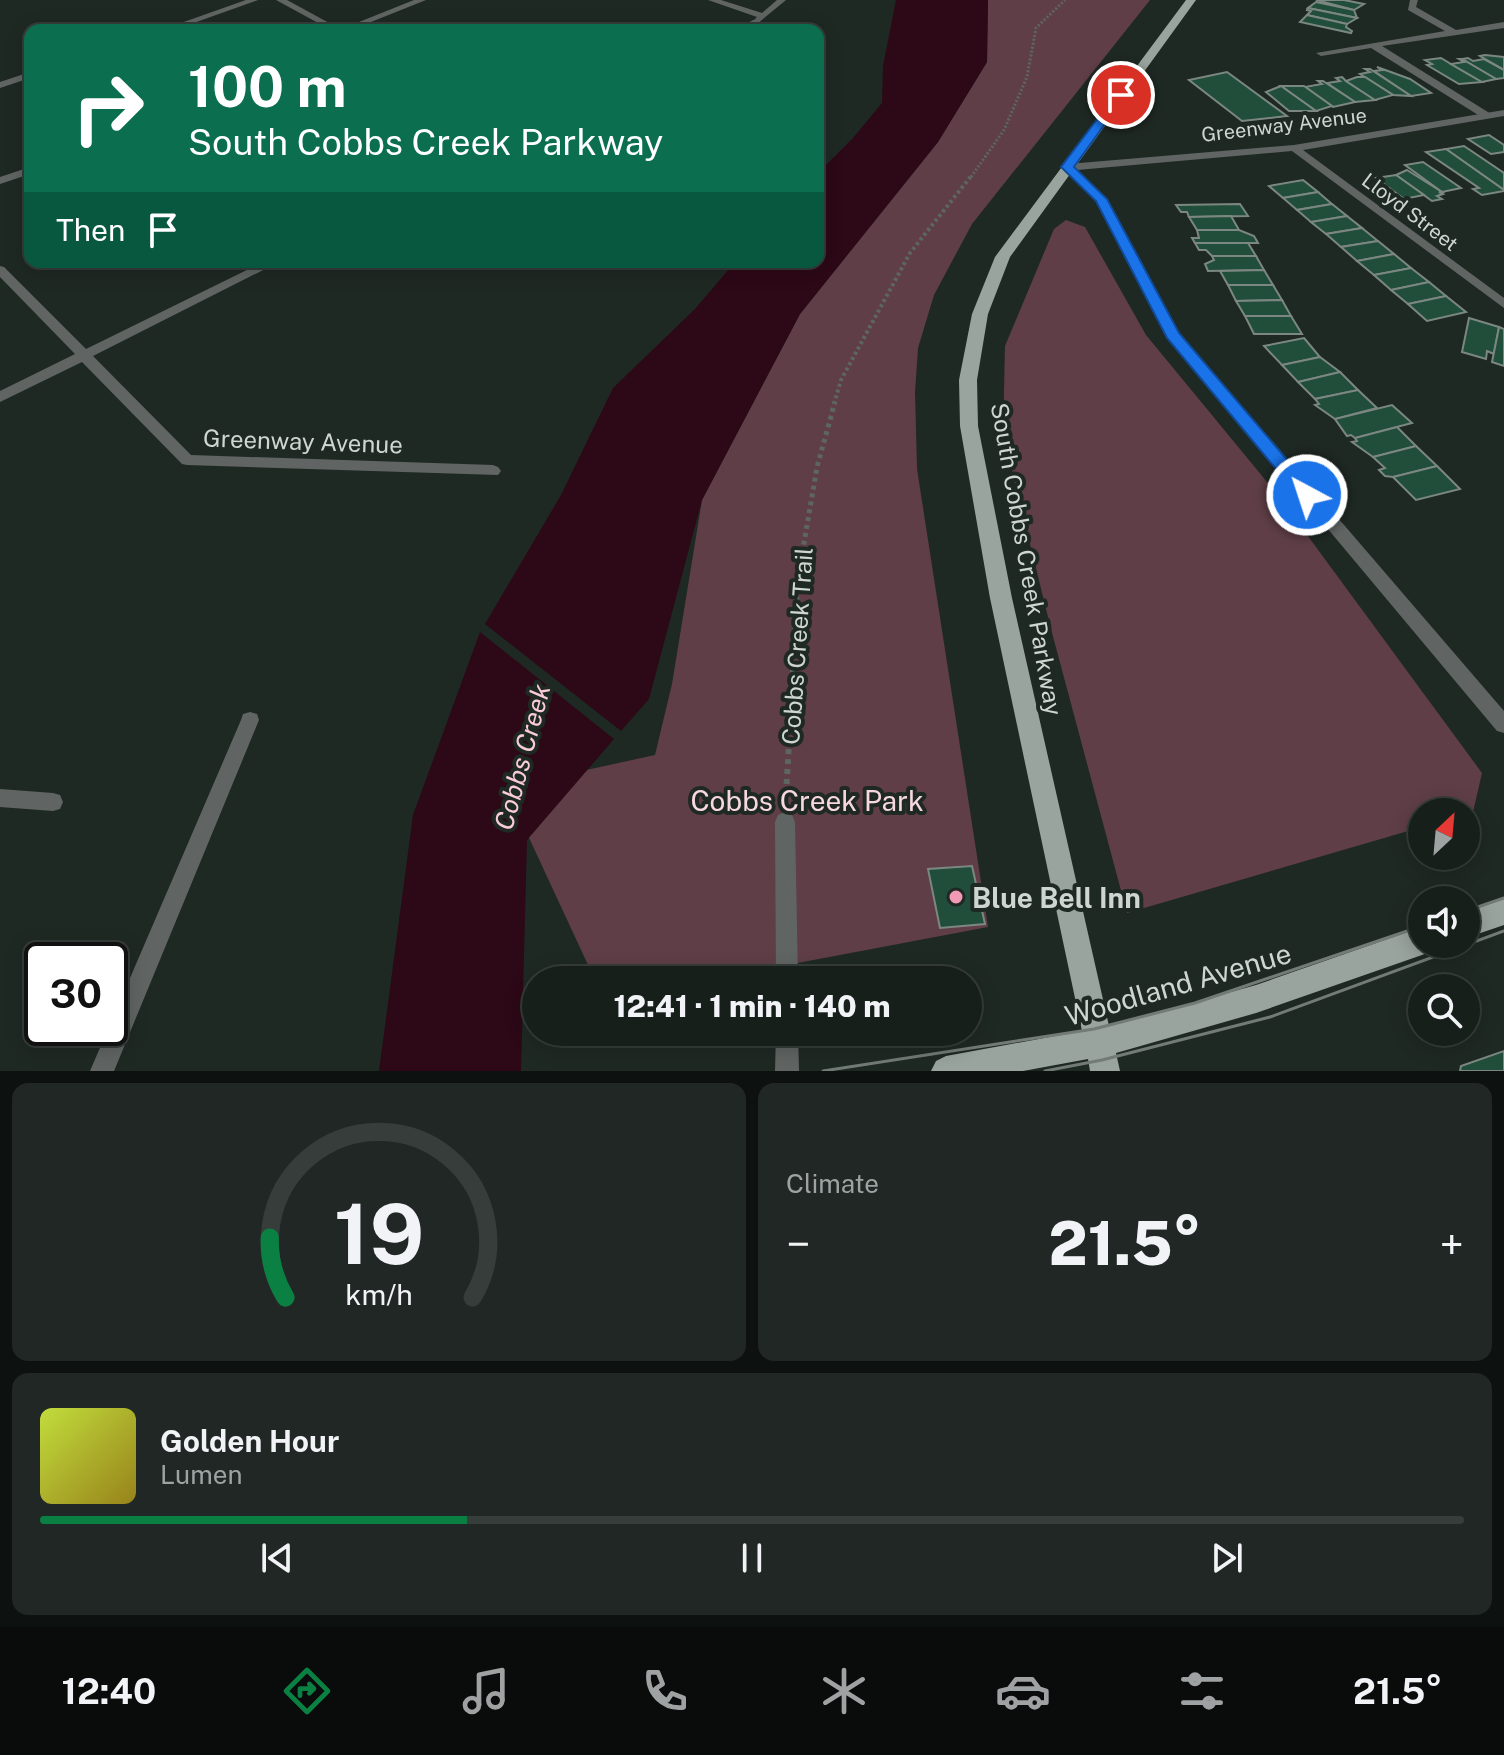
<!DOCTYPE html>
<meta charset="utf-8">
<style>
:root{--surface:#171f1b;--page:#202724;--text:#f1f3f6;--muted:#9ea2a3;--line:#363d3a;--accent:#0b8043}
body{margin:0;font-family:"Public Sans",sans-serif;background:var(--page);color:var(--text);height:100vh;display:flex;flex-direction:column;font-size:30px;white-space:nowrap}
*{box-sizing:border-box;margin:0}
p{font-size:26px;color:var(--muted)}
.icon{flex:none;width:44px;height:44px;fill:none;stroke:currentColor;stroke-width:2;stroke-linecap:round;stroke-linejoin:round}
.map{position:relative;height:1071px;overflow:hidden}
.side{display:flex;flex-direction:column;gap:12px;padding:12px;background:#0d110f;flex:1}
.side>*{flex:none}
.guide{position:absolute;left:24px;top:24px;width:800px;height:244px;border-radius:16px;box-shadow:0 4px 20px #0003,0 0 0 2px var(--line);background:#0b6e4f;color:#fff;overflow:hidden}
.needle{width:52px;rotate:26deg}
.controls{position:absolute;left:1408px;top:798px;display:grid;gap:16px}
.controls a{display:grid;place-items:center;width:72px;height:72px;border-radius:50%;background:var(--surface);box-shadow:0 4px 20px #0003,0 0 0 2px var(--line);font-size:40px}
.speed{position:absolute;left:24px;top:942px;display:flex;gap:16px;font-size:40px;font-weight:700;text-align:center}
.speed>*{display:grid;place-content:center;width:104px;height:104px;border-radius:50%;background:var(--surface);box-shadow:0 4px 20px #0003,0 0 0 2px var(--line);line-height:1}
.speed .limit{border:4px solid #111;border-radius:12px;background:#fff;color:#111}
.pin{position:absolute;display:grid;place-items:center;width:68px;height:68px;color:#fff;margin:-34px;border:4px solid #fff;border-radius:50%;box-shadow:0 2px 8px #0007}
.me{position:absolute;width:88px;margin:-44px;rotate:320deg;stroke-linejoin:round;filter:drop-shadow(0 0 6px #0008)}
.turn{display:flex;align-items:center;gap:28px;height:168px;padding:0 32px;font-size:36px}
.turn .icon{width:104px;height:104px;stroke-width:2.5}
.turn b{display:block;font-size:56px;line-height:68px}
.then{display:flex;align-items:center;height:76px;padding:0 32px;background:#0003;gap:16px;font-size:30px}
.big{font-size:60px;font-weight:800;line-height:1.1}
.side .widget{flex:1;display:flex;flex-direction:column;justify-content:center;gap:12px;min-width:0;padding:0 28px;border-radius:16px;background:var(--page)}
.side .dial{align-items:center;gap:0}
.dial svg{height:208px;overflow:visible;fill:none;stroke:var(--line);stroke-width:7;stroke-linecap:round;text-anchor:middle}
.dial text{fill:var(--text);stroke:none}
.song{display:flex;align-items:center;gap:24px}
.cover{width:96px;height:96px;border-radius:12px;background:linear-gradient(135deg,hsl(70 70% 55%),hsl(50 70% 35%))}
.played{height:8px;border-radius:4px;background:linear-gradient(90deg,var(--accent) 30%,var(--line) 30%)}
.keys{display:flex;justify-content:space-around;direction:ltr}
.heat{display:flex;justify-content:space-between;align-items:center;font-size:44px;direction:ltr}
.side .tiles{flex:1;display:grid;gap:12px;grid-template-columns:1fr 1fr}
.widget:last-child{grid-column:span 2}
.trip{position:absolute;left:522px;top:966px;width:460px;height:80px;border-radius:40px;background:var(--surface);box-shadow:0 4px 20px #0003,0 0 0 2px var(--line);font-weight:800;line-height:80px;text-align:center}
.tabs{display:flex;height:128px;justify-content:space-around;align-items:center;background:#090c0b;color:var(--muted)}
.tabs .icon{width:56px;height:56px}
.tabs .active{color:var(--accent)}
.tabs b{font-size:36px;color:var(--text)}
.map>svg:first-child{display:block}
.green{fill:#5f3e47}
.water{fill:#2d0816}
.building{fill:#214e3a;stroke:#7b8780;stroke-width:2}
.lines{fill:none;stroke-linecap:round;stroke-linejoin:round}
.path-far3{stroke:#5d6661;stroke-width:3;stroke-dasharray:2 2;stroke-linecap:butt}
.path-far2{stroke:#5d6661;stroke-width:4;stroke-dasharray:3 3;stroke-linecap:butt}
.path-far1{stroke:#5d6661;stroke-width:5;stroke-dasharray:4 4;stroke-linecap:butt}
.path{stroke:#5d6661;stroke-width:6;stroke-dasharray:5 5;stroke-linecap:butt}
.lane{fill:#606563;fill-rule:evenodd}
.street{fill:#606563;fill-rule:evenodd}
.primary{fill:#9aa49e;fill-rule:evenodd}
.tram{stroke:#737b77;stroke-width:3}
.route{fill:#1a73e8;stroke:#114b97;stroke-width:2}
.poi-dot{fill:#f19ab4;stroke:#1f2924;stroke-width:3}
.labels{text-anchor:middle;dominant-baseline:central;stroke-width:8;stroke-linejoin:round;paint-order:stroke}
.far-street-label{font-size:20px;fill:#cfd6d2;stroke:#1f2924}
.street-label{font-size:24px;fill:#cfd6d2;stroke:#1f2924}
.water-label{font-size:26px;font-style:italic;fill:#faccd8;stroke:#1f2924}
.near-park-label{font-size:28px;fill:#f7d7e0;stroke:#1f2924}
.near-poi-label{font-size:28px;font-weight:bold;fill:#cfd6d2;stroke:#1f2924;text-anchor:start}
.near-street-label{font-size:28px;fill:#cfd6d2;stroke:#1f2924}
</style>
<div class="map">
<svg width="1504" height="1071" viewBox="0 0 1504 1071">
<rect width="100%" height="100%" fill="#1f2924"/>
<!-- green -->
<g class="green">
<path d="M988,0H1150L972,224L934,295L918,348L915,392L917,469L988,927L708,980H595L518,814L545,779L655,755L672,684L702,500L800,314L938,142L987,62Z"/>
<path d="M1066,220L1085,227L1146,335L1277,494L1482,773L1473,812H1422V827L1127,913L1051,629L1003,435L1005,346L1054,229Z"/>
</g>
<!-- water -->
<g class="water">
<path d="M896,0H988L987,62L938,142L800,314L702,500L649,699L621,731L485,624L561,495L613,388L695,309L735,262H818V173L853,138L882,103L883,66Z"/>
<path d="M480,632L614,739L527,840L521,1071H379L413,815Z"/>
</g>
<!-- building -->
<g class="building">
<path d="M1316,0H1344L1364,4L1354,10Z"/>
<path d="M1316,2L1354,10L1357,18L1308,8Z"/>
<path d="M1308,8L1357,18L1347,24L1307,15L1311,11L1307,10Z"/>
<path d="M1307,15L1347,24L1346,27L1352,31L1351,33L1300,22Z"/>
<path d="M1485,55L1504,57V70L1480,56Z"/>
<path d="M1441,58L1451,64L1482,82L1459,84L1427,65L1432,64L1425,60Z"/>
<path d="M1468,58L1473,61L1484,59L1504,70V78L1496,79L1462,59Z"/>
<path d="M1459,59H1462L1496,79L1482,82L1451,64L1464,62Z"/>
<path d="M1377,67L1410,79L1431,93L1411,96L1374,71L1382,70Z"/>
<path d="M1365,69H1370L1411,96L1393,95L1360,74L1370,72Z"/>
<path d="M1227,72L1287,116L1242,121L1189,80Z"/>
<path d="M1342,77L1346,81L1375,100L1355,102L1327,83L1340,81L1336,78Z"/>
<path d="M1357,77H1365L1393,95L1375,100L1346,81Z"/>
<path d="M1318,81H1323L1355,102L1333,107L1305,87L1322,84Z"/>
<path d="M1281,86H1304L1332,106L1316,111Z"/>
<path d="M1281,86L1316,111H1289L1266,92Z"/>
<path d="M1489,135L1504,145V152L1491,154L1468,139Z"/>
<path d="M1464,146L1504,173V190L1446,149Z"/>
<path d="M1446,149L1504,190V191L1482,195L1473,189L1479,188L1426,152Z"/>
<path d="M1423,162L1461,188L1442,192L1405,165Z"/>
<path d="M1407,170L1442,192H1439L1443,194L1437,196L1442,199L1432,201L1396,175Z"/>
<path d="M1396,175L1424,195L1404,199L1376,178Z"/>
<path d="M1303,180L1318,192L1283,198L1269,186Z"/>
<path d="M1318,192L1332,204L1297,210L1283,198Z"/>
<path d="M1240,204L1248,216L1189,217L1187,212H1181L1176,205Z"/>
<path d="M1332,204L1347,216L1311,222L1297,210Z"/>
<path d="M1231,216L1239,230H1197L1189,217Z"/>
<path d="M1347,216L1362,228L1326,234L1311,222Z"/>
<path d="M1362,228L1378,241L1341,247L1326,234Z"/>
<path d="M1197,230H1239L1254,236L1258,243H1195L1192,238H1199Z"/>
<path d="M1378,241L1394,254L1357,261L1341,247Z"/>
<path d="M1195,243H1248L1256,256H1212L1206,250H1199Z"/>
<path d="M1394,254L1411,268L1374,275L1357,261Z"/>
<path d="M1212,256H1256L1264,270L1208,271L1205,264L1214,260Z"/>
<path d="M1411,268L1429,282L1391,290L1374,275Z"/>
<path d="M1264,270L1273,285H1228L1220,271Z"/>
<path d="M1429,282L1446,296L1408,304L1391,290Z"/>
<path d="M1228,285H1273L1282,300L1236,301Z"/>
<path d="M1446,296L1466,312L1427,321L1408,304Z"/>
<path d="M1282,300L1291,316H1245L1236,301Z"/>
<path d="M1245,316H1291L1302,334H1254Z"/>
<path d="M1469,318L1499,327L1494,354L1487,351L1486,359L1462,352Z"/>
<path d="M1499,327L1504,329V366L1492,362Z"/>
<path d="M1304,338L1320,357L1282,365L1264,346Z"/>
<path d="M1320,357L1340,372L1298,382L1282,365Z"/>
<path d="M1340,372L1358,390L1315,399L1298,382Z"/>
<path d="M1358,390L1377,408L1335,419L1315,405L1319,404L1315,399Z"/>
<path d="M1392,405L1412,423L1355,438L1351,435L1347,436L1335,419Z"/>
<path d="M1397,427L1416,446L1373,457L1352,442L1357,441L1355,438Z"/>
<path d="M1416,446L1437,466L1393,477L1385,476L1379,470L1385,468L1373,457Z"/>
<path d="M1437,466L1460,489L1416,500L1393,477Z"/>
<path d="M972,866L985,924L940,928L928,869Z"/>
<path d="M1504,1051V1071H1460L1461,1066Z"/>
</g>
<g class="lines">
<!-- path-far3 -->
<path class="path-far3" d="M971,177L1004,130L1027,77L1036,28L1065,0"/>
<!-- path-far2 -->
<path class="path-far2" d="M834,404L841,380L910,253L972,175"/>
<!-- path-far1 -->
<path class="path-far1" d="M791,696L798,578L817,467L835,402"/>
<!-- path -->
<path class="path" d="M786,794L792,694"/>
<!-- lane -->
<g class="lane">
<path d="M414,0H426L351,30H339Z"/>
<path d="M708,0H721L762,13L777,0H786L757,24L753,21L757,17Z"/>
<path d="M1410,0H1418L1416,7L1456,30L1504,22V28L1382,46L1491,114V118H1483L1371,48L1321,56L1316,53L1445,31L1408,10Z"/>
<path d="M250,712L257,714L259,720L114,1071H90L241,720L243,714Z"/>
<path d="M0,789L53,793L60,795L63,802L60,809L53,811L0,807Z"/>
<path d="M785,812L792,815L795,822L798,980H776L775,822L778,815Z"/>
<path d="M776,1032H798L799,1071H775Z"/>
</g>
<!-- street -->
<g class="street">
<path d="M246,0H258L174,30H161Z"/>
<path d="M276,0H287L342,30H331Z"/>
<path d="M753,20L760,22L747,30H736Z"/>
<path d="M30,72V78L0,88V82Z"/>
<path d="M1504,110V116L1303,150L1504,298V308L1292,151L1077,170L1107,199L1179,333L1504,711V733L1497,731L1168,338L1096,201L1063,167L1068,164L1294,145Z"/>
<path d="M30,167V174L0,184V177Z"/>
<path d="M263,262H279L93,356L191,455L493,465L498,467L501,471L498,475L187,465L182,464L82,362L0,402V391L75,354L0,277V266L4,267L86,349Z"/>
</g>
<!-- primary -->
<g class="primary">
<path d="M1186,0H1196L1010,257L988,314L977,380L978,426L1012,598L1109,1026L1256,985L1422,927V944H1434L1432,951L1422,955L1256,1013L1116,1053L1120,1071H1090L1088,1059L1023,1071H931L936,1061L946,1056L1082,1031L990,598L960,426L959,380L972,314L995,257Z"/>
<path d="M1504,899V925L1466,938V912Z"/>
</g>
<!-- tram -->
<g class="tram">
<path d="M1466,911L1504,898"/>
<path d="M823,1071L1094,1029L1195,1003L1422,926"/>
<path d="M1045,1071L1102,1060L1270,1017L1504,931"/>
</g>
</g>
<!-- route -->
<path class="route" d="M1117,93L1126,95L1074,167L1107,199L1179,333L1313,490L1316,495L1313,499H1301L1167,338L1096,201L1061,167Z"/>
<!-- markers -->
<circle class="poi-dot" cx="956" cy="897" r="8"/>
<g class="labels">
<!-- far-street labels -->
<g class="far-street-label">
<text transform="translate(1284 125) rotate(-7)">Greenway Avenue</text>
<text transform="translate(1410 212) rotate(37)">Lloyd Street</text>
</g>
<!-- street labels -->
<g class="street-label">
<text transform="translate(303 441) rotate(2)">Greenway Avenue</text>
<text transform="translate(1027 559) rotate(80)">South Cobbs Creek Parkway</text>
<text transform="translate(797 646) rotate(-86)">Cobbs Creek Trail</text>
</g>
<!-- water labels -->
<g class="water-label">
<text transform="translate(522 757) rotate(-75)">Cobbs Creek</text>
</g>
<!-- near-park labels -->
<g class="near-park-label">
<text x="807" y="800">Cobbs Creek Park</text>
</g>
<!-- near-poi labels -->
<g class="near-poi-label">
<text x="972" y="897">Blue Bell Inn</text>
</g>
<!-- near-street labels -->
<g class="near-street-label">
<text transform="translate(1178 984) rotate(-16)">Woodland Avenue</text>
</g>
</g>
</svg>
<div class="controls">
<a><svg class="needle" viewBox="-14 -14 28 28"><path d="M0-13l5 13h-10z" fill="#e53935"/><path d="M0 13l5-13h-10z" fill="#9ea2a3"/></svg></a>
<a><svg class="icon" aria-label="sound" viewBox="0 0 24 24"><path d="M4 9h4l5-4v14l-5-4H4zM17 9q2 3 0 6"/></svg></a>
<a><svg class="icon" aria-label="search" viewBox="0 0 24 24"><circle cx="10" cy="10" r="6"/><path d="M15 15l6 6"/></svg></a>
</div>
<div class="speed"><div class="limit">30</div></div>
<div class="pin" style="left:1121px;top:95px;background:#d93025"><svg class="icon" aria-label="arrive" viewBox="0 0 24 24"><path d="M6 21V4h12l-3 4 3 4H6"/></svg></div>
<svg class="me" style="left:1307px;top:495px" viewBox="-20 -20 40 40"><circle r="17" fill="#1a73e8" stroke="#fff" stroke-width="3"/><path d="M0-11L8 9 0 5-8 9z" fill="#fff"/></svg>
<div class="trip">12:41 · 1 min · 140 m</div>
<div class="guide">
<div class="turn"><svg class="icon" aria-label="right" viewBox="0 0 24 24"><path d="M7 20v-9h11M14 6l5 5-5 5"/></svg><div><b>100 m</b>South Cobbs Creek Parkway</div></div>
<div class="then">Then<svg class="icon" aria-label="arrive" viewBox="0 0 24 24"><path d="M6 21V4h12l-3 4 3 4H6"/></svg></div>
</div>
</div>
<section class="side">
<div class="tiles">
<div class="widget dial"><svg viewBox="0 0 100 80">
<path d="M14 69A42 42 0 1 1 86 69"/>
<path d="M14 69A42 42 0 0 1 8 46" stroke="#0b8043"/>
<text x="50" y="56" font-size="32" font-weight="700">19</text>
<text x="50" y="72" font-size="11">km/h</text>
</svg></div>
<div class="widget"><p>Climate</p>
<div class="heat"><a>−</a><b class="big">21.5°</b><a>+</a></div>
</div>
<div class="widget">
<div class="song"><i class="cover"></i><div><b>Golden Hour</b><p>Lumen</p></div></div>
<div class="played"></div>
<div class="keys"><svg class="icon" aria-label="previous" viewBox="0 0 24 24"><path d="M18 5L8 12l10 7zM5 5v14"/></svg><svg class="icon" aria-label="pause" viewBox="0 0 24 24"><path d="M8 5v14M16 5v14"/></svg><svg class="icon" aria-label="next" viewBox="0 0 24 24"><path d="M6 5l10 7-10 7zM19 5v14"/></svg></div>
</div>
</div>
</section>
<nav class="tabs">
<b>12:40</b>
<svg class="icon active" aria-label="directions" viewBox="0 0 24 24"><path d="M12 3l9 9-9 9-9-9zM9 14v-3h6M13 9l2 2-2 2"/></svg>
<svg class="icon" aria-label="music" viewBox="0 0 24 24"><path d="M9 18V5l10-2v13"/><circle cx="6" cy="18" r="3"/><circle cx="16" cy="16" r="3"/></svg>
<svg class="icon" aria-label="phone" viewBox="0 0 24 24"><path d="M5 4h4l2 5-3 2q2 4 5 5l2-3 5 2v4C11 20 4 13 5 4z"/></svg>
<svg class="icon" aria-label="climate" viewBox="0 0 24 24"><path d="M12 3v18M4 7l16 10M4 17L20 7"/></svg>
<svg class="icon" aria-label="car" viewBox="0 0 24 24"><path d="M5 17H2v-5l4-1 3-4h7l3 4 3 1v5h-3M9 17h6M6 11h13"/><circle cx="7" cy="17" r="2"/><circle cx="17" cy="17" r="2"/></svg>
<svg class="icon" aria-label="filters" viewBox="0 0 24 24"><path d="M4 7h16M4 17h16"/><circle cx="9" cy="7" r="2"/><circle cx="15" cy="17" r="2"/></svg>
<b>21.5°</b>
</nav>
